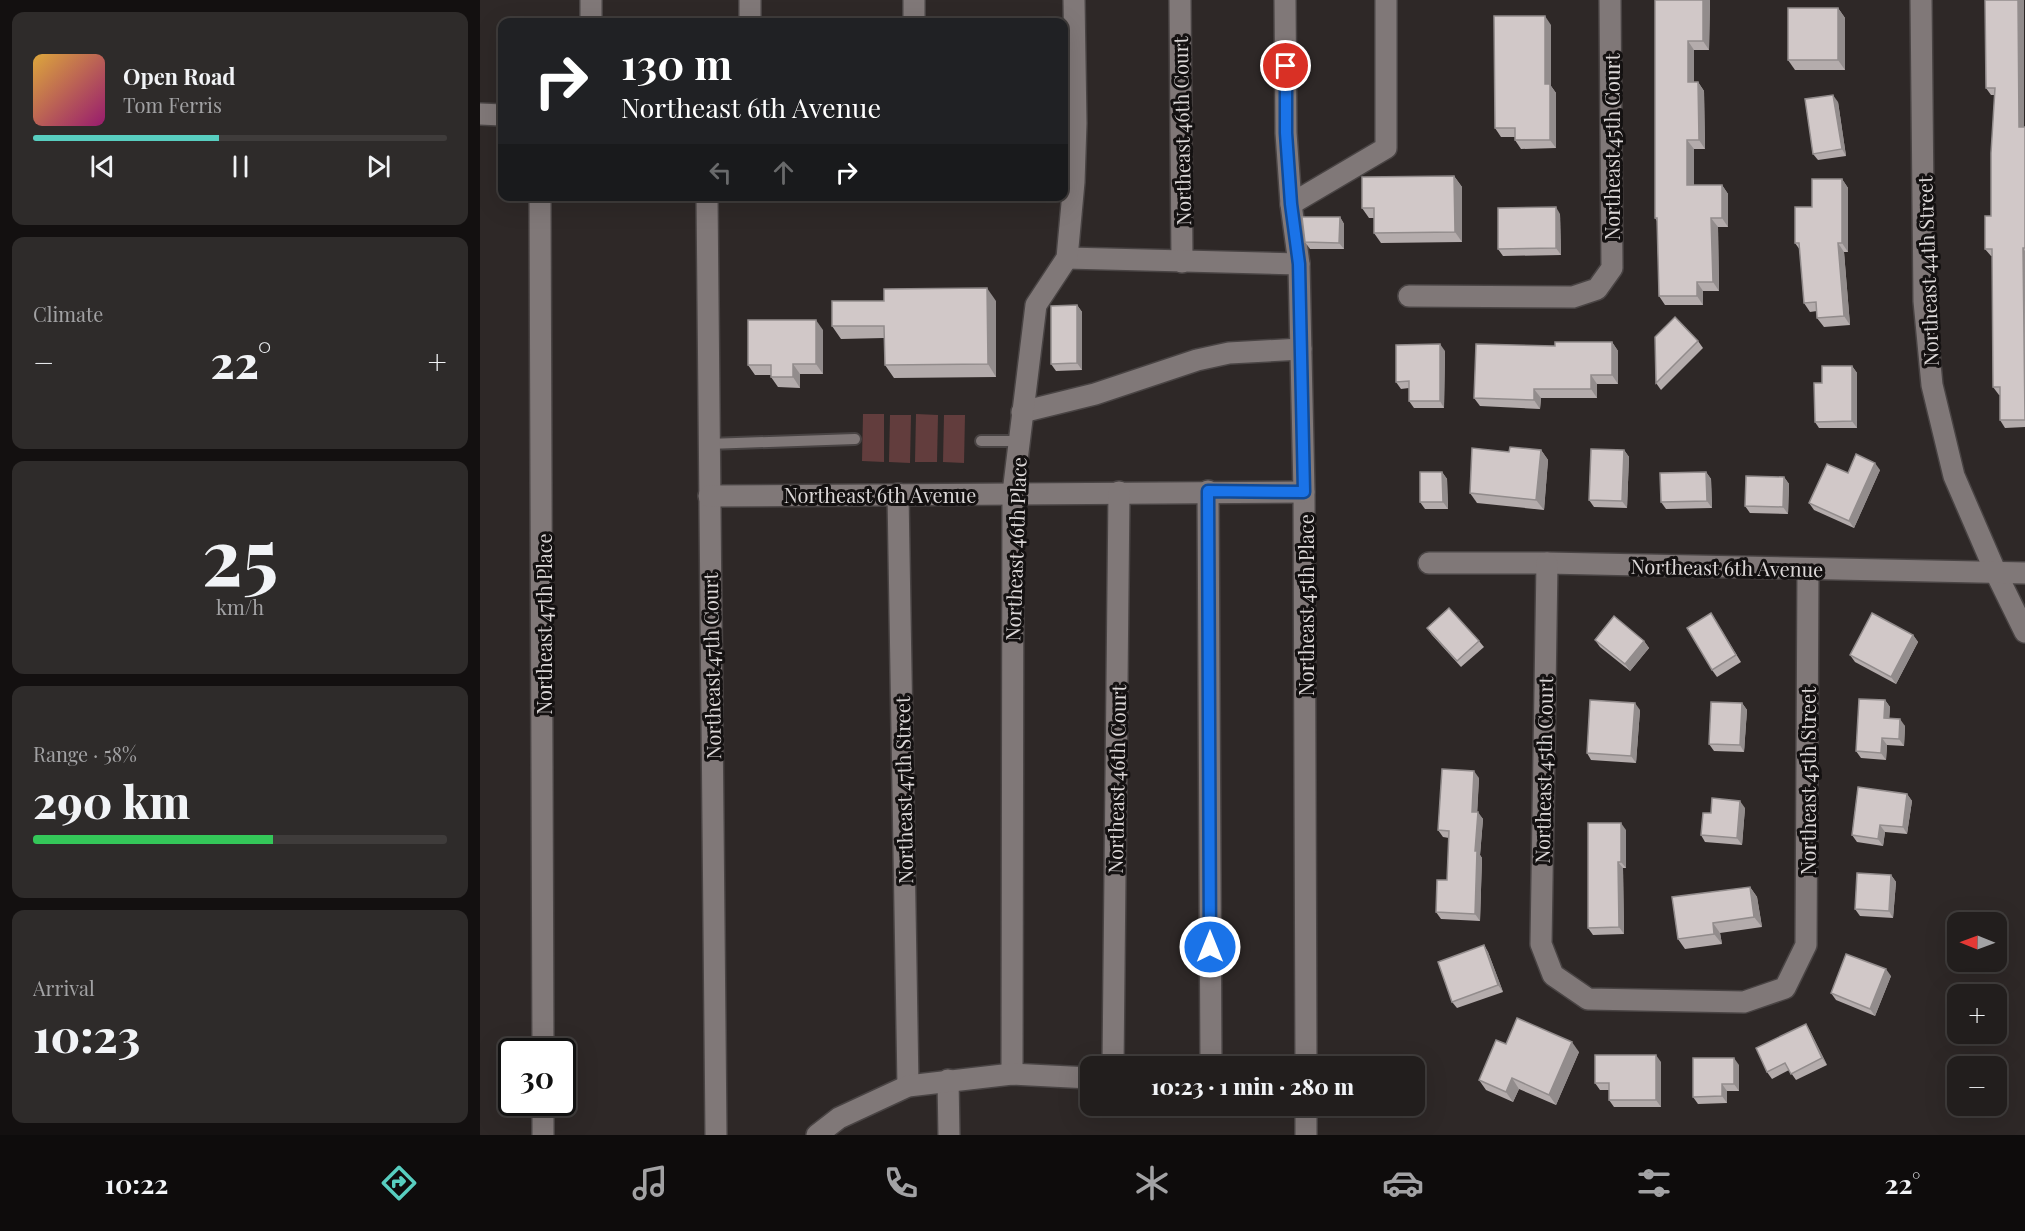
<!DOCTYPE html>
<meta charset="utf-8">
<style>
:root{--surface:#221e1d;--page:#2e2b2a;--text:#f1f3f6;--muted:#a2a2a4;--line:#3f3c3b;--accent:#58cec0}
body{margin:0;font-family:"Playfair Display",serif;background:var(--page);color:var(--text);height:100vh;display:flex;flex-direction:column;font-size:22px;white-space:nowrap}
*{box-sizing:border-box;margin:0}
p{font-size:20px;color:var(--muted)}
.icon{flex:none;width:33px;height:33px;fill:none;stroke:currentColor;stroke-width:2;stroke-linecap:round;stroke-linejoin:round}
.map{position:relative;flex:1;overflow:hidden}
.side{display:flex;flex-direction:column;gap:12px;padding:12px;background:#131010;width:480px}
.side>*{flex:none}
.hud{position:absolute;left:18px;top:18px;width:570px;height:183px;border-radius:12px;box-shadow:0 6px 24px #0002,0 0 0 2px var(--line);background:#202124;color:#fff;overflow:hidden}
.needle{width:39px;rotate:271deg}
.buttons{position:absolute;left:1467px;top:912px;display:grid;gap:12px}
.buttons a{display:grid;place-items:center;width:60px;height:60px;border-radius:12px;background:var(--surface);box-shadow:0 6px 24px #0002,0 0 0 2px var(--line);font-size:30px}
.speed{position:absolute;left:18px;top:1038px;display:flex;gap:12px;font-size:30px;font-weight:700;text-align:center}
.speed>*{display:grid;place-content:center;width:78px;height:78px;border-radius:50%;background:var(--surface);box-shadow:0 6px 24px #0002,0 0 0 2px var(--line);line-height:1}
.speed .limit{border:3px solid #111;border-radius:9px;background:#fff;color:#111}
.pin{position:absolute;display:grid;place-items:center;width:51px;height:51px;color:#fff;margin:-26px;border:3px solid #fff;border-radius:50%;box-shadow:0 2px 6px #0007}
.me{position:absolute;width:66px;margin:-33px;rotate:0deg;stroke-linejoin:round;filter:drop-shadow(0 0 4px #0008)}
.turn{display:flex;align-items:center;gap:21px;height:126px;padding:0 24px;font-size:27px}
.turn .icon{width:78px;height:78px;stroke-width:2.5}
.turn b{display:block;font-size:42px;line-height:51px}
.lanes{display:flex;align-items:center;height:57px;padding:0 24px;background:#0003;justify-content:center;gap:30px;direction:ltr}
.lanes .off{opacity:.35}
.big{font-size:45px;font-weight:800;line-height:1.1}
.side .widget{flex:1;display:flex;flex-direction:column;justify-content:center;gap:9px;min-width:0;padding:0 21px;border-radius:12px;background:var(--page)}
.side .dial{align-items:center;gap:0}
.dial b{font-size:78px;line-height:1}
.song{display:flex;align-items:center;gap:18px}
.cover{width:72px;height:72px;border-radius:9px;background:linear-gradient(135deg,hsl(40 70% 55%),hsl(320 70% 35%))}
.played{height:6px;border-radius:3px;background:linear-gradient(90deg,var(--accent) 45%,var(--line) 45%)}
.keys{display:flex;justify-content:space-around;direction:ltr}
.heat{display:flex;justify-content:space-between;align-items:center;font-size:33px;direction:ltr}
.charge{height:9px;border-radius:4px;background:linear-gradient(90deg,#34c759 58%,var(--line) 0)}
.trip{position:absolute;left:600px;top:1056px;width:345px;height:60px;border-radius:12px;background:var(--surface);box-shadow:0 6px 24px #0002,0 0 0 2px var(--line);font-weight:800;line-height:60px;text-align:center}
.tabs{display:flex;height:96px;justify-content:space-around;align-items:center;background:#0e0c0c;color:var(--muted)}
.tabs .icon{width:42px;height:42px}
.tabs .active{color:var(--accent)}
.tabs b{font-size:27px;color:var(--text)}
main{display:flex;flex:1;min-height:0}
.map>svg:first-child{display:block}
.green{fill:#623d3d}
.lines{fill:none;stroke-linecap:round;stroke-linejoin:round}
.service-casing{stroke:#494444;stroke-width:14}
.minor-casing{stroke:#494444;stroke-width:24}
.service{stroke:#807878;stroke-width:10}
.minor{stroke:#807878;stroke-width:21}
.wall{fill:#b4acac}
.shaded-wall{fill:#928c8c}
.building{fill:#d1c8c8;stroke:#928c8c;stroke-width:1.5}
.route-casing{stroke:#114b97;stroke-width:15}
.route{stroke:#1a73e8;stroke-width:10}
.labels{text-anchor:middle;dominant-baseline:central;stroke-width:6;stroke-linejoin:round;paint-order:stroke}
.street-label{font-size:20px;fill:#dcd8d8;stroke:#141111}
</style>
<main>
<section class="side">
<div class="widget">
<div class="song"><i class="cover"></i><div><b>Open Road</b><p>Tom Ferris</p></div></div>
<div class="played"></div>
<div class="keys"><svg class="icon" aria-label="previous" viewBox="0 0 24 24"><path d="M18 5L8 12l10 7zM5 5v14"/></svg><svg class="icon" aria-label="pause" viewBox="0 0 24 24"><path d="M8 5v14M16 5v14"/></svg><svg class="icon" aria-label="next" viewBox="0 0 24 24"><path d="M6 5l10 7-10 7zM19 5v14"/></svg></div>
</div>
<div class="widget"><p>Climate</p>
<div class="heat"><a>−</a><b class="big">22°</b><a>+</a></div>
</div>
<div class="widget dial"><b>25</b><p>km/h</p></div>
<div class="widget"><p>Range · 58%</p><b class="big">290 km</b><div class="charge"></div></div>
<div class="widget"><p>Arrival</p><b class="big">10:23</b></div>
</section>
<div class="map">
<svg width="1545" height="1135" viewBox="0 0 1545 1135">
<rect width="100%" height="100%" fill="#2e2827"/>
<!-- green -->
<g class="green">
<path d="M383,414H404V462L382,461Z"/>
<path d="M436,414L458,415L457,462H435Z"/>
<path d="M410,415H431L430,463L409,462Z"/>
<path d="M464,415H485L484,463L463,462Z"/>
</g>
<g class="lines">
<defs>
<g id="service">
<path d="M501,441H539"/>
<path d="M228,444L375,439"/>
</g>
<g id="minor">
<path d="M111,0V22"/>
<path d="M270,0V22"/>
<path d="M434,0V22"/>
<path d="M700,0L702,262"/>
<path d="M805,0L806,133L811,204L819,264L824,492L826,1066"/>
<path d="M1441,0L1444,301L1452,385L1474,476L1516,573L1545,632"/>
<path d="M0,114L22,115"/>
<path d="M60,196L63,1052"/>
<path d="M227,196L236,1135"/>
<path d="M811,204L906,148V0"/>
<path d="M587,258L819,264"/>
<path d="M929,296L1093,297L1117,289L1132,268L1130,0"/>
<path d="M542,412L615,394L717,360L749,353L821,349"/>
<path d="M728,491L731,1066"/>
<path d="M418,494L428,1086"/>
<path d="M229,496L824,492"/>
<path d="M949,563H1067L1545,573"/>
<path d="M1067,563L1061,944L1073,975L1108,999L1264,1002L1305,988L1326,945L1328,570"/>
<path d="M633,1066L639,492"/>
<path d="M532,1074L533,493L556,305L587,258L594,182L596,123L594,0"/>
<path d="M468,1080L469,1135"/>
<path d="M63,1102V1135"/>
<path d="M337,1135L359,1118L428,1086L532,1074L610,1078"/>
<path d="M826,1135V1106"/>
</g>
</defs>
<!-- service casing -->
<use href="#service" class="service-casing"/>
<!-- minor casing -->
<use href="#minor" class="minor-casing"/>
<!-- service -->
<use href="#service" class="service"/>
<!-- minor -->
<use href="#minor" class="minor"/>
</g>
<!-- wall -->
<g class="wall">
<path d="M1175,0H1230L1229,50H1214V82H1218L1224,91L1225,149H1214V185H1242L1248,194V227H1238L1239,291H1223V305H1185L1179,296L1177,221L1175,218Z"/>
<path d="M1505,0H1544V127H1545V427L1525,428L1520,420V395H1519L1513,387L1512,256H1511L1505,249L1511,216L1515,95H1511L1506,88Z"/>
<path d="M1358,8L1365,18V70H1315L1308,60Z"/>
<path d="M1071,25V86L1076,93V148L1041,149L1035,140V137H1021L1015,128Z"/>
<path d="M1358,102L1366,156L1338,160L1333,154Z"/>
<path d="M974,176L982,187V242L901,243L894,233V218H889L882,208Z"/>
<path d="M1362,179L1368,188V252H1364L1370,325L1344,327L1337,318V311L1330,312L1324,303L1320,250L1315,243L1332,207Z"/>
<path d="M1080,214L1081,255L1023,256L1018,249Z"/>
<path d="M860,217L864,224V249H830L825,242Z"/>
<path d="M516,301V377L414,378L405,365L404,338L361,339L352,326Z"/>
<path d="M597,305L602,312V370L576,371L571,364Z"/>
<path d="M343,330V374H320V388L298,387L291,377V375H275L268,365Z"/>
<path d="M1218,341L1223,348L1181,390L1176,383Z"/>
<path d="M1132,342L1138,351V384H1117V398H1061L1060,409L1000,406L994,398L1075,346Z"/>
<path d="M965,351L964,408H934L929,401V388L921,389L916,382Z"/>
<path d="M1372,366L1377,373V428H1339L1335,422L1342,383Z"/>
<path d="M1061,450L1068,460L1064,510L997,503L990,493L1029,452Z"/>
<path d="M1144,450L1149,457L1147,508L1114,507L1109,500Z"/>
<path d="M1400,470L1374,528L1334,510L1329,503L1368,473Z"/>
<path d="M962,472L967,479L968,509H945L940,502Z"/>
<path d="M1226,472L1231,479L1232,508L1186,509L1181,502Z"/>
<path d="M1304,477L1309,484L1308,514L1270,513L1265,506Z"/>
<path d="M1231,613L1261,662L1237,677L1232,670Z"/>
<path d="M947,628L999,641L1004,647L981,667L952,635Z"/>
<path d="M1433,635L1438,642L1416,684L1375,662L1370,655Z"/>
<path d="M1115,640L1164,641L1169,648L1150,671L1120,647Z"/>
<path d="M1405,700L1410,707L1409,718L1425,726L1424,746L1407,745L1406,760L1381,758L1376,751Z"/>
<path d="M1262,703L1267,710L1264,752L1234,751L1229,744Z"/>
<path d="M1160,710L1156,763L1111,760L1107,753Z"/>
<path d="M999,778L997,812L1003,819L1000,855L1002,858L1000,921L961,919L956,912L967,880L969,838L963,837L958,830Z"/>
<path d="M1427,794L1432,801L1427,834L1405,832L1403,846L1377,842L1372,835Z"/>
<path d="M1265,808L1262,845L1225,842L1221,835L1231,813Z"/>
<path d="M1146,830V868H1143L1144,934L1113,935L1108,928Z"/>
<path d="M1411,875L1416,882L1413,918L1380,916L1375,909Z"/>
<path d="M1270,887L1277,897L1282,927L1240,933L1242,944L1205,949L1198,939Z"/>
<path d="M1004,945L1008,952L1023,992L977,1008L972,1002Z"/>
<path d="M1411,976L1395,1016L1356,1000L1351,993Z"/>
<path d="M1326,1024L1330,1031L1347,1065L1316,1080L1309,1070L1292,1079L1287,1072Z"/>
<path d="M1026,1044L1099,1052L1076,1105L1039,1089L1033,1102L1006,1090L999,1080Z"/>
<path d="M1181,1062V1107H1134L1129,1100V1090H1120L1115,1083Z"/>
<path d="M1259,1065V1091H1247V1103L1218,1104L1213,1097Z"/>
</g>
<!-- shaded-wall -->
<g class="shaded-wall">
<path d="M1223,0H1230L1229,50L1223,41Z"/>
<path d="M1538,0H1544V134L1539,127Z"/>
<path d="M1358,8L1365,18V70L1358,60Z"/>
<path d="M1065,16L1071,25V86L1076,93V148L1070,140L1065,84Z"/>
<path d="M1208,41L1214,50V91L1208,82Z"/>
<path d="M1218,82L1224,91L1225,149L1219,140Z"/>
<path d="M1353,95L1358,102L1366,156L1362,149Z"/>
<path d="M1207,140L1214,149V194L1207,185Z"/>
<path d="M974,176L982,187V242L975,232Z"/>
<path d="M1362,179L1368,188V252L1362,243Z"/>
<path d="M1242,185L1248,194V227L1242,218Z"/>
<path d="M1076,207L1080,214L1081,255L1076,248Z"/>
<path d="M860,217L864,224V249L859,243Z"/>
<path d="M1231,218L1238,227L1239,291L1233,282Z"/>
<path d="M1358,243L1364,252L1370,325L1364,316Z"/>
<path d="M1543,248L1545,251V353Z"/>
<path d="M1217,282L1223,291V305L1217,296Z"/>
<path d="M507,288L516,301V377L508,364Z"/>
<path d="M597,305L602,312V370L597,363Z"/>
<path d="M336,320L343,330V374L336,364Z"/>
<path d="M1132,342L1138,351V384L1132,375Z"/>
<path d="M960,344L965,351L964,408L960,401Z"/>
<path d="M313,364L320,374V388L313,377Z"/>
<path d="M1372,366L1377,373V428L1372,421Z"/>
<path d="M1111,375L1117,384V398L1111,389Z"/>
<path d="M1054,389L1061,398L1060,409L1054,400Z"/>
<path d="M1061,450L1068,460L1064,510L1056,500Z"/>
<path d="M1144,450L1149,457L1147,508L1142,501Z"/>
<path d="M1395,463L1400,470L1374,528L1369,521Z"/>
<path d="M962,472L967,479L968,509L963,502Z"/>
<path d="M1226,472L1231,479L1232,508L1227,501Z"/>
<path d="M1304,477L1309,484L1308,514L1303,507Z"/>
<path d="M1433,635L1438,642L1416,684L1411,677Z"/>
<path d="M1164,641L1169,648L1150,671L1145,664Z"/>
<path d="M1405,700L1410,707L1409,725L1404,718Z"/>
<path d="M1155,703L1160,710L1156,763L1151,756Z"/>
<path d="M1262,703L1267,710L1264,752L1260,745Z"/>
<path d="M1420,719L1425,726L1424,746L1419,739Z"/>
<path d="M1402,738L1407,745L1406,760L1401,753Z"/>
<path d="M994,771L999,778L997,818L992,812Z"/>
<path d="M1427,794L1432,801L1427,834L1423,827Z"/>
<path d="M1260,801L1265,808L1262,845L1257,838Z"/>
<path d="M998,812L1003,819L1000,855L1002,858L1000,921L995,914V851Z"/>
<path d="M1141,823L1146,830V868L1141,862Z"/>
<path d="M1400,825L1405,832L1403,846L1398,839Z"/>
<path d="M1138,862L1143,868L1144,934L1139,927Z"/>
<path d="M1411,875L1416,882L1413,918L1409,911Z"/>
<path d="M1270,887L1277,897L1282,927L1274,917Z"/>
<path d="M1233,923L1240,933L1242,944L1234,934Z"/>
<path d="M1004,945L1008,952L1023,992L1018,985Z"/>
<path d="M1406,969L1411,976L1395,1016L1390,1009Z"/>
<path d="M1326,1024L1330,1031L1347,1065L1342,1058Z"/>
<path d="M1092,1042L1099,1052L1076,1105L1069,1095Z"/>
<path d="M1176,1055L1181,1062V1107L1176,1100Z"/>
<path d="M1254,1058L1259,1065V1091L1254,1084Z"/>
<path d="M1032,1078L1039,1089L1033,1102L1026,1092Z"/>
<path d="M1242,1084L1247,1091V1103L1242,1096Z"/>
</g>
<!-- building -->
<g class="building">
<path d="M1175,0H1223V41H1208V82H1218L1219,140H1207V185H1242V218H1231L1233,282H1217V296H1179L1177,218H1175Z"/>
<path d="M1505,0H1538L1539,127H1545V248H1543L1545,420H1520V387H1513L1512,249H1505V216H1511V153L1515,88H1506Z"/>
<rect x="1308" y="8" width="50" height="52"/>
<path d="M1014,16H1065V84H1070V140H1035V128H1015Z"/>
<path d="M1353,95L1362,149L1333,154L1325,99Z"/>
<path d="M974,176L975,232L894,233V208H882V177Z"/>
<path d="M1332,179H1362V243H1358L1364,316L1337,318L1336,302L1324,303L1319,243H1315V207H1332Z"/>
<path d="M1076,207V248L1018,249V208Z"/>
<path d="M822,217H860L859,243L825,242Z"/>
<path d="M507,288L508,364L405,365L404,326H352V301H404V289Z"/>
<path d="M597,305V363L571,364V306Z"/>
<path d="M1195,317L1218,341L1176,383L1175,337Z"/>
<path d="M268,320H336V364H313V377H291V365H268Z"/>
<path d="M1075,342H1132V375H1111V389H1054V400L994,398L996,344L1075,346Z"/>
<path d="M960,344V401H929V381L916,382V345Z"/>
<path d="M1342,366H1372V421L1335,422L1334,383H1342Z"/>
<path d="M1030,447L1061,450L1056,500L990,493L992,448L1029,452Z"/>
<path d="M1111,449L1144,450L1142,501L1109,500Z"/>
<path d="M1376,454L1395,463L1369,521L1329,503L1347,464L1368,473Z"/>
<path d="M940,472H962L963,502H940Z"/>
<path d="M1226,472L1227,501L1181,502L1180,473Z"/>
<path d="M1266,476L1304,477L1303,507L1265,506Z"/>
<path d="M969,608L999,641L977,661L947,628Z"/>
<path d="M1231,613L1256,655L1232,670L1207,628Z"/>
<path d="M1392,613L1433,635L1411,677L1370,655Z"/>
<path d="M1134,616L1164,641L1145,664L1115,640Z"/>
<path d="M1379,699L1405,700L1404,718L1420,719L1419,739L1402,738L1401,753L1376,751Z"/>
<path d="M1110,700L1155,703L1151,756L1107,753Z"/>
<path d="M1231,702L1262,703L1260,745L1229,744Z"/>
<path d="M962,769L994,771L992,812H998L995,851H997L995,914L956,912L957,880H967L969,831L958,830Z"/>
<path d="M1378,787L1427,794L1423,827L1400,825L1398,839L1372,835Z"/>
<path d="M1232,798L1260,801L1257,838L1221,835L1223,813H1231Z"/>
<path d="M1108,823H1141V862H1138L1139,927L1108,928Z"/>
<path d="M1377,873L1411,875L1409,911L1375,909Z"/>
<path d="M1270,887L1274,917L1233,923L1234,934L1198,939L1192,897Z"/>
<path d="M1004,945L1018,985L972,1002L958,962Z"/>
<path d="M1366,954L1406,969L1390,1009L1351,993Z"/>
<path d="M1037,1018L1092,1042L1069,1095L1032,1078L1026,1092L999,1080L1016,1040L1026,1044Z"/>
<path d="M1326,1024L1342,1058L1311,1074L1305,1063L1287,1072L1276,1048Z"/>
<path d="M1115,1055H1176V1100H1129V1083H1115Z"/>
<path d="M1213,1058H1254V1084H1242V1096L1213,1097Z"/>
</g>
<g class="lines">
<defs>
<path id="route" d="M730,947L728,491L824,492L819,264L811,204L806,133V66"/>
</defs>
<!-- route casing -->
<use href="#route" class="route-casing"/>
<!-- route -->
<use href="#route" class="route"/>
</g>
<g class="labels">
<!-- street labels -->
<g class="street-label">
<text transform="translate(701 131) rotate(-91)">Northeast 46th Court</text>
<text transform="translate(1131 147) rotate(-90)">Northeast 45th Court</text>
<text transform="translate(1447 271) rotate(-92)">Northeast 44th Street</text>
<text x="400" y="494">Northeast 6th Avenue</text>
<text transform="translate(535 549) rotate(-88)">Northeast 46th Place</text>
<text transform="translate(1247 567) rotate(1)">Northeast 6th Avenue</text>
<text transform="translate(825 605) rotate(-90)">Northeast 45th Place</text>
<text transform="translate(63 624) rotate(-90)">Northeast 47th Place</text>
<text transform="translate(231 666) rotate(-91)">Northeast 47th Court</text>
<text transform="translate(1063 770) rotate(-89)">Northeast 45th Court</text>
<text transform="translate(636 779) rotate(-89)">Northeast 46th Court</text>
<text transform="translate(1327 781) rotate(-90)">Northeast 45th Street</text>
<text transform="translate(423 790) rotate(-91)">Northeast 47th Street</text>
</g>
</g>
</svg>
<div class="buttons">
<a><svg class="needle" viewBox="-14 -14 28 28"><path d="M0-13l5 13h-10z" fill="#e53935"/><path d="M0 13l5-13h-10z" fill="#a2a2a4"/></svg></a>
<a>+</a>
<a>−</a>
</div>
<div class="speed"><div class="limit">30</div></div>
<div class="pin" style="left:806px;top:66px;background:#d93025"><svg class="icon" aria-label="arrive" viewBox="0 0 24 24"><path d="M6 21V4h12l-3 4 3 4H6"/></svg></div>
<svg class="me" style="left:730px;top:947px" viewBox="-20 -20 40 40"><circle r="17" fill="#1a73e8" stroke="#fff" stroke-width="3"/><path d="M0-11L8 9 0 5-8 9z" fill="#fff"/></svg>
<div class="trip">10:23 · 1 min · 280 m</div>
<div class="hud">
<div class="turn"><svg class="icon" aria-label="right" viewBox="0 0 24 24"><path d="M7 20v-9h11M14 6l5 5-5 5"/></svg><div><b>130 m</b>Northeast 6th Avenue</div></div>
<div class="lanes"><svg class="icon off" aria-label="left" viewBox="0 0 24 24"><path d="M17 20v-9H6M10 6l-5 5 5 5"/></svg><svg class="icon off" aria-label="ahead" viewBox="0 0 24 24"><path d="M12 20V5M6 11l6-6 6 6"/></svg><svg class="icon" aria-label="right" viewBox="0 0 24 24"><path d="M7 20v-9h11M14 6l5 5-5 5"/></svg></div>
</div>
</div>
</main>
<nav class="tabs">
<b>10:22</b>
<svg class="icon active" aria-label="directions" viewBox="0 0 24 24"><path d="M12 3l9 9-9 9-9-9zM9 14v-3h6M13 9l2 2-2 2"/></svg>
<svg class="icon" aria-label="music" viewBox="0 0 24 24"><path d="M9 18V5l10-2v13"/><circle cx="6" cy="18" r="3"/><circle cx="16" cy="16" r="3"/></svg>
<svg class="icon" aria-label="phone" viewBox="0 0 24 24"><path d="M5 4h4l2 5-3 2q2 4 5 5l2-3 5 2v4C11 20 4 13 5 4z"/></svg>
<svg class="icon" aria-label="climate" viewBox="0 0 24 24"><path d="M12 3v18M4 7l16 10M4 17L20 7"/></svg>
<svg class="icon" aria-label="car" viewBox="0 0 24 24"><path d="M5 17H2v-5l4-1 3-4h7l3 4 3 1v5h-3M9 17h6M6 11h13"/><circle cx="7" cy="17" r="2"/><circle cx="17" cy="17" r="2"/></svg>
<svg class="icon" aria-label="filters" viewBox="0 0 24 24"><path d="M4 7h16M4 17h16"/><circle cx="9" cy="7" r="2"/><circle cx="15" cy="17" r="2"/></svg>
<b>22°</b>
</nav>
